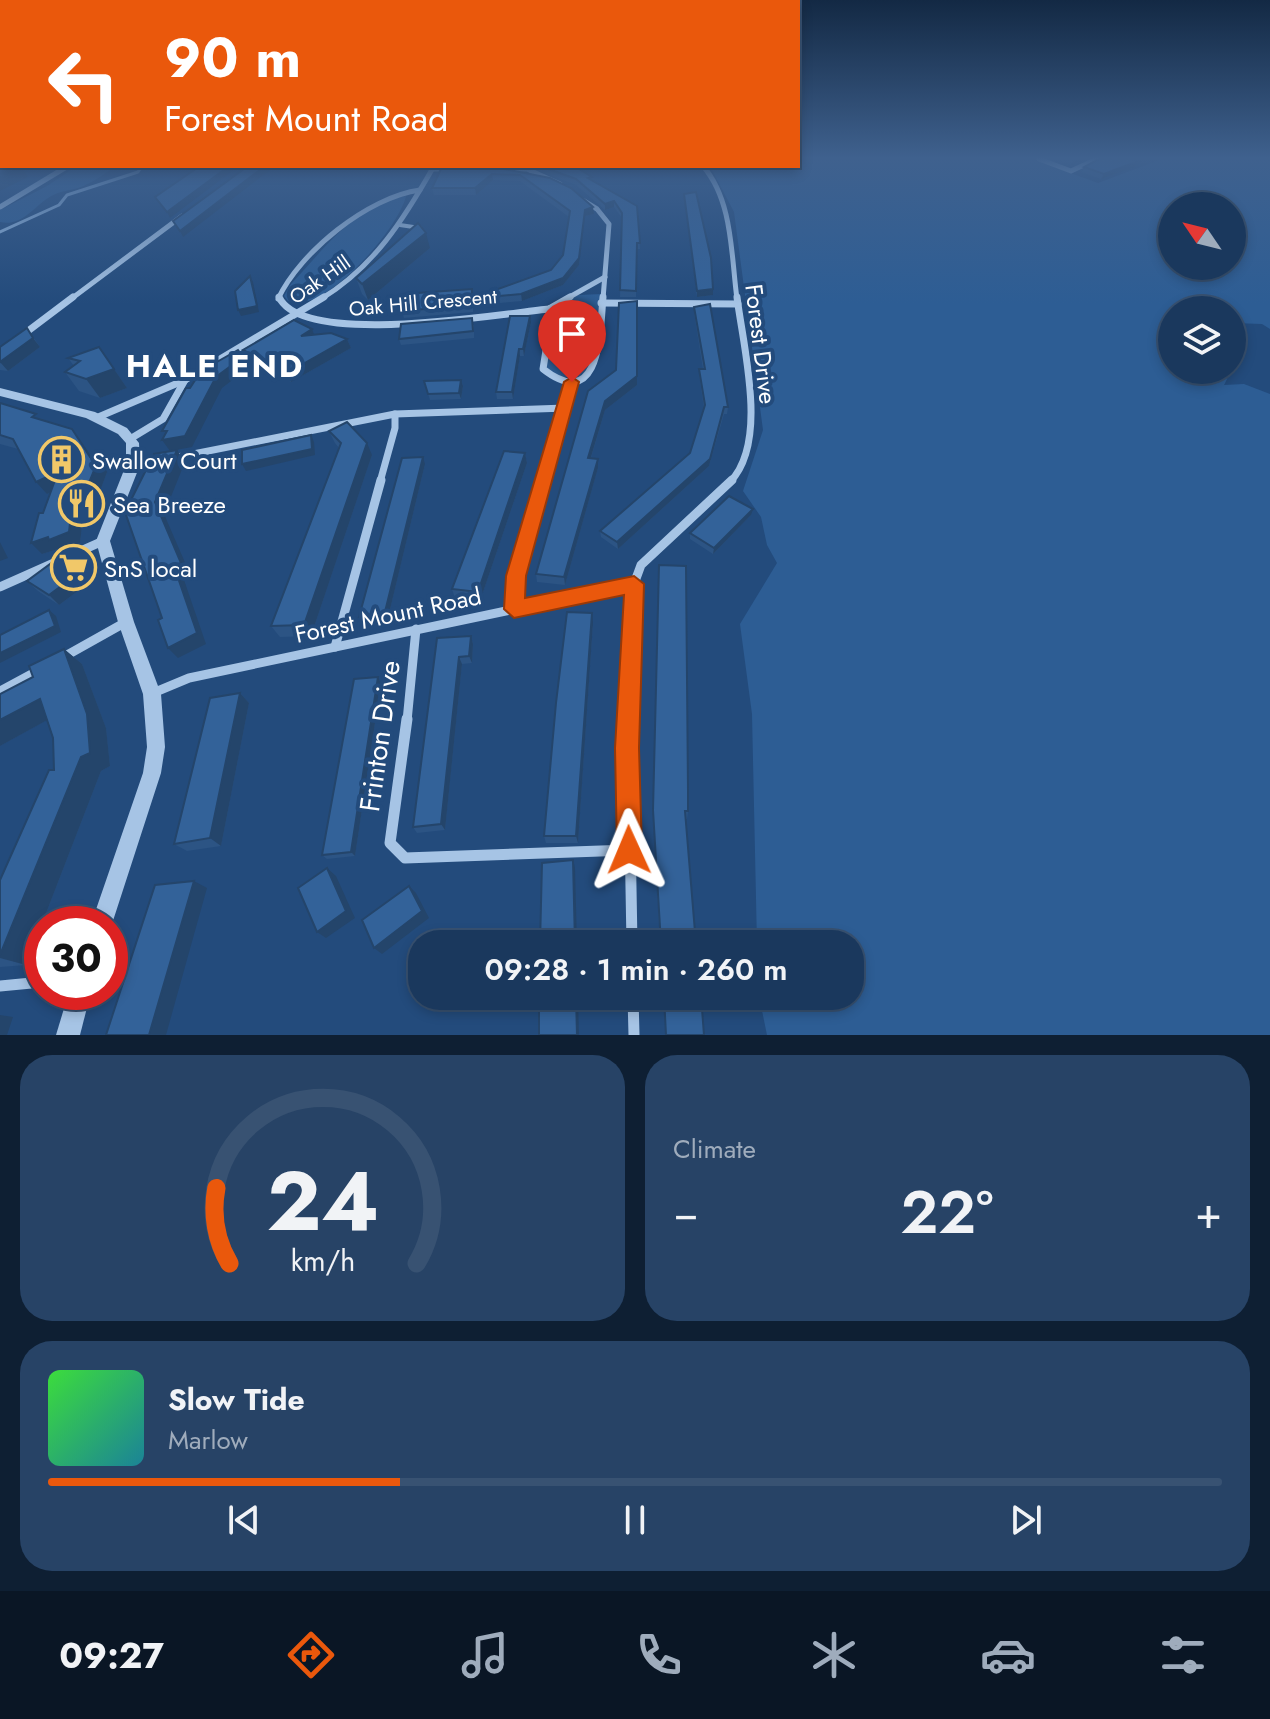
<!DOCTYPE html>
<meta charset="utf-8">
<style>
:root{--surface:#1a385d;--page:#274366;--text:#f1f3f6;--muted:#9facbc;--line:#385272;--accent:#ea580c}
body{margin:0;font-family:Jost,sans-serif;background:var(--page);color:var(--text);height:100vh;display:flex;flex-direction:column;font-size:30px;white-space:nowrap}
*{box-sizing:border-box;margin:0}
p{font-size:26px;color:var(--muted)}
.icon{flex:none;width:44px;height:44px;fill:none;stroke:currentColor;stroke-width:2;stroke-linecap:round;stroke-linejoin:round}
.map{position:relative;height:1035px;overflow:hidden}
.panel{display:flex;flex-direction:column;gap:20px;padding:20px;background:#0e1f33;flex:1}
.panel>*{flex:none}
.banner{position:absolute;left:0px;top:0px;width:800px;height:168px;box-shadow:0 4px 12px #0003,0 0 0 2px var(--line);background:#ea580c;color:#fff;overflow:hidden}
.needle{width:52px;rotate:305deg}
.tools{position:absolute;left:1158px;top:192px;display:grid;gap:16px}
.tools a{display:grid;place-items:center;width:88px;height:88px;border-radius:50%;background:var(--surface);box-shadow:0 4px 12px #0003,0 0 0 2px var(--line);font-size:40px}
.speed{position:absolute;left:24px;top:906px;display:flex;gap:16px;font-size:40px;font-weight:700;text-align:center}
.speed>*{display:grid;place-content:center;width:104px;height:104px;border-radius:50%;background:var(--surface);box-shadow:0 4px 12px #0003,0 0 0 2px var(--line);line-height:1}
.speed .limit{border:12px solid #d22;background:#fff;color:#111}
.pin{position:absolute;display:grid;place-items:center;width:68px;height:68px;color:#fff;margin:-82px -34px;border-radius:50% 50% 50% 0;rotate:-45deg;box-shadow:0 0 8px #0007}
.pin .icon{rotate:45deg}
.me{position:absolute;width:88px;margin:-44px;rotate:359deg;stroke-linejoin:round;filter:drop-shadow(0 0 6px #0008)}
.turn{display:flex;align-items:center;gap:28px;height:168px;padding:0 32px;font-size:36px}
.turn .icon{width:104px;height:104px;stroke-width:2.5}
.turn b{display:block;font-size:56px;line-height:68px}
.big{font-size:60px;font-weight:600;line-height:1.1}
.panel .widget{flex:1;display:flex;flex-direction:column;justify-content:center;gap:12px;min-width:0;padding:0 28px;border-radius:32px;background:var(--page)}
.panel .dial{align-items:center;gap:0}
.dial svg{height:208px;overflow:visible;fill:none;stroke:var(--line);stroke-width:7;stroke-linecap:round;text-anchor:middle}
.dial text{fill:var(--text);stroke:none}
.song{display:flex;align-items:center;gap:24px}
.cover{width:96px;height:96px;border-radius:12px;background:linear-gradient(135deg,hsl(120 70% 55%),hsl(190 70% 35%))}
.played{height:8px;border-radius:4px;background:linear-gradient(90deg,var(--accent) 30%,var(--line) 30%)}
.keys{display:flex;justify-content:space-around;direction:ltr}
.heat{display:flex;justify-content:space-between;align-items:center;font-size:44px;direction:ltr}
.panel .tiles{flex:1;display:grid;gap:20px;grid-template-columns:1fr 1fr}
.widget:last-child{grid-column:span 2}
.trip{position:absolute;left:408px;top:930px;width:456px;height:80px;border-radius:32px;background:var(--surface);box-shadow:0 4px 12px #0003,0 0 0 2px var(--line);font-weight:600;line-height:80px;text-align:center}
.menu{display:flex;height:128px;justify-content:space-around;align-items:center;background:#0a1625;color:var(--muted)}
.menu .icon{width:56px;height:56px}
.menu .selected{color:var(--accent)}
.menu b{font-size:36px;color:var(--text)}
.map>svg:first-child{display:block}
.green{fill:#2d5d94;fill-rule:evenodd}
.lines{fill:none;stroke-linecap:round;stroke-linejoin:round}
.stream{stroke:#9abfe6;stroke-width:3}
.service{stroke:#a6c4e5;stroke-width:4}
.minor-far3{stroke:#a6c4e5;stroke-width:5}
.minor-far2{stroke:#a6c4e5;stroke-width:7}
.minor-far1{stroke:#a6c4e5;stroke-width:9}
.minor{stroke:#a6c4e5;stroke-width:11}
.tertiary{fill:#a6c4e5;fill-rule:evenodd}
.wall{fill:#2c5484}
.shaded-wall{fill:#24456b}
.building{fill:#336299;stroke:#24456b;stroke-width:2}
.route{fill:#ea580c;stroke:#983908;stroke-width:2}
.labels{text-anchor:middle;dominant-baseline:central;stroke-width:8;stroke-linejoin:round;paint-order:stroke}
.far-street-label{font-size:20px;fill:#fff;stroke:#234b7c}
.street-label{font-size:24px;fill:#fff;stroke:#234b7c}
.poi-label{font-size:24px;fill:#fff;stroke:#234b7c;text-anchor:start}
.near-street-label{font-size:28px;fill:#fff;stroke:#234b7c}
.district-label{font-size:32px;font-weight:bold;letter-spacing:2px;fill:#fff;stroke:#234b7c}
</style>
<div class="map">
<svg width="1270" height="1035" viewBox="0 0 1270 1035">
<rect width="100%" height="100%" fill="#234b7c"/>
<!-- green -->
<g class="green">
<path d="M798,159H1032L1098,183L1162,159H1270V329L1262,324L1233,323L1247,334L1234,344L1232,310H1172V340H1168L1172,343V370L1230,373L1224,385L1244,384L1270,394V1035H767L759,996H850V944H757L752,714L740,624L777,563L767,545L761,517L743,491L763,430L734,212L710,166H798ZM1232,206V266H1172V206Z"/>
<path d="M77,166H117C105,173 91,184 78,188C68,191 58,191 48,198C33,208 21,227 0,222V210L47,186Z"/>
<path d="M406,196C399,228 324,316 288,301L284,296L291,284C326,247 354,206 406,196Z"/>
<path d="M602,294L595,367L582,378L551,376L543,360L552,313L549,309L578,295Z"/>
</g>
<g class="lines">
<!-- stream -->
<path class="stream" d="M0,232L59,205L67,195L138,172L142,166"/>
<!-- service -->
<path class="service" d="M400,225L420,228"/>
<!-- minor-far3 -->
<g class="minor-far3">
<path d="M1039,159L1071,171L1097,159"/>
<path d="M703,166C733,201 731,255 737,299"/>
<path d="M432,169H452"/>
<path d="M465,169H527L560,184"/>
<path d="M584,201L597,209L609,224L603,299"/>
<path d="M0,207L68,166"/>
<path d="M71,299L182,216"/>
<path d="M278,299C300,252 368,197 420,190"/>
<path d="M321,299C374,267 404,219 434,166"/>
<path d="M566,299L605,277"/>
</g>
<!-- minor-far2 -->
<g class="minor-far2">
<path d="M279,297C303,348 498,314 549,309L570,297"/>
<path d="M601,303L738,304"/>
<path d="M549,309L552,313L543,369C601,414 600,331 603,297"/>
<path d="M20,337L73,297"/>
<path d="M96,418L185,380L324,297"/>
<path d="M130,439L163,419L185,380"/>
<path d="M173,458L395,414L566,408"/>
<path d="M133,465L160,461"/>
<path d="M380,482L395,428V414"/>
<path d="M543,482L572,382"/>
<path d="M730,482C769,442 743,347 737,297"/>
</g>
<!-- minor-far1 -->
<g class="minor-far1">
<path d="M0,587L103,541"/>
<path d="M514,609L516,576L544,480"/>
<path d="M335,647L381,480"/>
<path d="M60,659L126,622"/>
<path d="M0,691L41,669"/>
<path d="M153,693L189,678L634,584"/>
<path d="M407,721L416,629"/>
<path d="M628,721L634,584L641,565L732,480"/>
</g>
<!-- minor -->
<g class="minor">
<path d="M407,719L390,843L405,858L629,850"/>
<path d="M628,719L632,944"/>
<path d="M0,986L42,982"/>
<path d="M633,996L634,1035"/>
</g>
<!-- tertiary -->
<g class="tertiary">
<path d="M0,388L95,412L127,428L139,443L140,465L110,541L134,622L161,694L165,747L161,773L110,930V924H91L143,773L147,747L143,694L118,622L96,541L126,465V443L118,434L86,418L0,396Z"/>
<path d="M69,992H91L80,1035H56Z"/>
</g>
</g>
<!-- wall -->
<g class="wall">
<path d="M1056,159H1086L1071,165Z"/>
<path d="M1137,163L1135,167L1101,179L1082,172L1084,167Z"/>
<path d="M314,166H411L409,169L314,167Z"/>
<path d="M499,166H574L592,180L637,206L640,249H637L636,297H620L622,218L614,207L605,210L576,185L531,168Z"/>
<path d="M446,168L550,178L594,214L585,216L579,265L563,285L522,301L489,304L487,293L551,270L563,255L569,217L520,181L493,180L476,195H434L432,188Z"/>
<path d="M684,194L713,289V295L697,297Z"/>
<path d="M430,248L368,300L362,294L356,278Z"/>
<path d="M473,295V312L404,318L402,311Z"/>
<path d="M694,307L728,407L727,414H724L709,466L618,549L601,537L600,531L690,453L704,408L699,375V369H703L694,313Z"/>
<path d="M531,322L524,356H520L513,399H497L496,392Z"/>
<path d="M474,325V338L401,345L399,339Z"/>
<path d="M27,328L40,347L8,371L0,370V347Z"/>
<path d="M314,335L347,339L351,348L291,382L247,358L243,350Z"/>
<path d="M99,347L127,388L100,398L79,391L65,372L74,366L68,358Z"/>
<path d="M461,380L463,386L461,399L430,400L424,381Z"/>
<path d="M637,385L605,410L591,458L598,468L565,585L537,582L536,574L588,391Z"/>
<path d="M0,403L42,420L81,441L91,457L109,467L94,507L84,508L80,543L60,552L58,549L42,554L51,492L47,494L18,449L0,444Z"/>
<path d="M329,431L372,455L311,636L280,637L271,626L339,448L335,443Z"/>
<path d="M525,453L527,463L480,601L455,598L452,589Z"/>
<path d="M425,464L387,622L362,623L359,617Z"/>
<path d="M751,515L713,554L690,539V533Z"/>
<path d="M70,549L80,559L86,585L59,605L38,591L27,581Z"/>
<path d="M659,565L688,811L687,819H686L696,944H660L653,818Z"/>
<path d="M593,623L578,843H546L544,836Z"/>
<path d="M471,636L473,644L472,663L462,664L445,830L417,833L413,827L437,638Z"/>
<path d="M64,649L82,664L106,728L110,766L101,771L26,965L0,967V880L54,770L53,738L47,720L0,746L33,677Z"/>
<path d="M378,677L381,683L355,856L327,859L322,855Z"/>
<path d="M240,693L249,703L221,846L187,851L174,844Z"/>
</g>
<!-- shaded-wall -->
<g class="shaded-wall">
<path d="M1074,159H1086L1071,165Z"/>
<path d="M1136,159H1145L1137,163L1135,167L1101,179L1104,174Z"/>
<path d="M9,166H21L28,177L0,191V170Z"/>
<path d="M229,166H239L170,218L167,212Z"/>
<path d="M265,166H275L183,237L180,231Z"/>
<path d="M492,174L493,180L476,195L475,188Z"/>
<path d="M614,201V207L605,210V204Z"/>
<path d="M593,207L594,214L585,216L579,265L563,285L522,301L521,294L579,258L585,210Z"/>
<path d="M426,233L430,248L368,300L362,284Z"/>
<path d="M250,276L253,282L259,312L241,316L238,310Z"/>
<path d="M713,289V295L697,297V291Z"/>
<path d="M530,316L531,322L524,356L523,349Z"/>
<path d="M312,329L315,337L301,336Z"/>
<path d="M33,338L40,347L8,371L0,362Z"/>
<path d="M347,339L351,348L291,382L287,373Z"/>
<path d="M519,349L520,356L513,399L512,392Z"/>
<path d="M243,357L248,368L222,388L192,447L170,451L162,440L216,377Z"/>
<path d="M114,369L127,388L100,398L86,379Z"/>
<path d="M637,376V385L605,410L588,467V458L605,401Z"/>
<path d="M461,380L463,386L461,399L459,393Z"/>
<path d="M724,407L709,466L618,549L617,542L710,459Z"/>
<path d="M72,429L81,441L96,464L100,456L109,467L94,507L84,508L80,543L60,552L58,549L42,554L31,543L73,497L90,457Z"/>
<path d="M311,435L314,442L315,455L246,471L242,464Z"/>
<path d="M367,443L372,455L311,636L304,625Z"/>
<path d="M177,450L185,462L164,514L190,574L183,577L206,644L178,658L168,648L155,502Z"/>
<path d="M525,453L527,463L480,601L478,592Z"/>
<path d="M423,457L425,464L387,622L384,616Z"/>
<path d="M598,459V468L565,585L564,577Z"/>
<path d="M58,472L69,484L47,494L36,482Z"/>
<path d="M753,509L751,515L713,554L714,548Z"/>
<path d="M0,542L8,558L0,561Z"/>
<path d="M70,549L80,559L86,585L59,605L49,595Z"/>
<path d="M49,610L56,616L61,632L0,663V653Z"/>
<path d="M592,613L593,623L578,843L576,836Z"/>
<path d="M471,636L473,644L472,663L469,656Z"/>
<path d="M64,649L82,664L106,728L110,766L101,771L26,965L0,958V955L81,757Z"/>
<path d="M459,657L462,664L445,830L441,824Z"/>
<path d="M378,677L381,683L355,856L351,852Z"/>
<path d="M240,693L249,703L221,846L210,838Z"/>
<path d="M40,699L60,713L0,746V720Z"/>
<path d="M573,860L575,868L577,944H575Z"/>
<path d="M327,868L336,876L355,918L326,938L317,932Z"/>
<path d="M194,881L207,888L166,1035H168H149Z"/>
<path d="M409,886L416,893L429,918L382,954L374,948Z"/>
<path d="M576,996H578L579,1035H577Z"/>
<path d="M0,1015L13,1017L7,1035H0Z"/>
</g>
<!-- building -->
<g class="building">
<path d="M0,159H2V166H9L0,170Z"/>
<path d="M1099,159H1136L1134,160L1138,161L1104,174L1084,167Z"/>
<path d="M200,166H229L167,212L155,197Z"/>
<path d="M248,166H265L180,231L173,221Z"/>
<path d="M540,166H574L592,177L588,178L637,206L640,243H637L636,291L620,290L622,213L614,201L605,204L576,179Z"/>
<path d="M446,168L504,169L550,178L571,188L593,207L585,210L579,258L563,278L521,294L488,297L487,293L551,270L563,255L570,211L520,175L492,174L475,188H432L441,169Z"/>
<path d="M696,192L711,258L713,289L697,291L684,194Z"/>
<path d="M418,223L426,233L362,284L356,278Z"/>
<path d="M250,276L257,306L238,310L235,291Z"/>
<path d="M472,289V305L402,311L404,294Z"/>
<path d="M637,301V376L605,401L588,458L598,459L564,577L536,574L588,391L616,370L619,303Z"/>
<path d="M710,304L728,407H724L710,459L617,542L600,531L690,453L705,405L699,369H705L694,307Z"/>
<path d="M510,316H530L523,349H519L512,392H496Z"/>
<path d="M472,318L473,331L399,339L401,324Z"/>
<path d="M294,320L312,329L301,336L331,333L347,339L287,373L243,350Z"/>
<path d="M27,328L33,338L0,362V347Z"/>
<path d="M99,347L114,369L86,379L65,372L80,361L68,358Z"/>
<path d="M238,350L243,357L216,377L185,436L162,440L167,431H162L186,388H190L201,371Z"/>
<path d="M461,380L459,393L428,394L424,381Z"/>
<path d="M0,403L36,414L32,417L72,429L90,457L100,456L84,495L73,497L69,532L49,540L48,537L31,543L39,513H43L58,472L36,482L13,439L0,435Z"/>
<path d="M347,422L367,443L304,625L271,626L341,443L329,431Z"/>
<path d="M311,435L312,449L242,464V450Z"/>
<path d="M177,450L155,502L181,563L174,566L197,633L168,648L158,620L162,618L125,512L154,454Z"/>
<path d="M504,451L525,453L478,592L452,589Z"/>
<path d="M423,457L384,616L359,617L402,458Z"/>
<path d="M729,496L753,509L714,548L690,533Z"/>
<path d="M70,549L76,575L49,595L27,581L54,561L53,557Z"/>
<path d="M659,565L686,566L688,790V811H685L696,944H661L653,810Z"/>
<path d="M49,610L55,626L0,653V635Z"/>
<path d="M567,612L592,613L576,836H544L556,703Z"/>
<path d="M471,636L469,656L459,657L441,824L413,827L437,638Z"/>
<path d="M64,649L87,714L90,753L81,757L0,955V880L49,770H54L53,738L40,699L0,720V694L33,677L29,666Z"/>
<path d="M378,677L351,852L322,855L354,679Z"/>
<path d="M240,693L210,838L174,844L210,698Z"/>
<path d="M573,860L575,944H540L542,863Z"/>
<path d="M327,868L346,911L317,932L298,888Z"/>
<path d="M194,881L149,1035H106L155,885Z"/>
<path d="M409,886L422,911L374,948L362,920Z"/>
<path d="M539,996H576L577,1035H539Z"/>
<path d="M664,996H701L704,1035H666Z"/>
</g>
<!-- sky -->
<linearGradient id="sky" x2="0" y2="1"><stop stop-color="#132944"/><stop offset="0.52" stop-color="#3f618e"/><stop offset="1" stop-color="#3f618e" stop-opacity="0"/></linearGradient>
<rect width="1270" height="304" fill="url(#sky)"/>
<!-- route -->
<path class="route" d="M572,377L579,382L526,576L525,598L634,576L644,584L639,748L642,850L639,860L629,863L620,860L617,850L615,748L624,595L514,618L504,609L506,576L564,382Z"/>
<!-- icons -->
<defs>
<symbol id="building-ring" viewBox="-11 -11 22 22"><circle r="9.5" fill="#234b7c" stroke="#f1c869" stroke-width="1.5"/><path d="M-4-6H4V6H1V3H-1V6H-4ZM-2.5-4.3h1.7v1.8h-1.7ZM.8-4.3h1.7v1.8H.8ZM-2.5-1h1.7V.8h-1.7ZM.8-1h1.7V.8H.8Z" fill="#f1c869"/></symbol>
<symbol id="restaurant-ring" viewBox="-11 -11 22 22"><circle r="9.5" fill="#234b7c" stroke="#f1c869" stroke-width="1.5"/><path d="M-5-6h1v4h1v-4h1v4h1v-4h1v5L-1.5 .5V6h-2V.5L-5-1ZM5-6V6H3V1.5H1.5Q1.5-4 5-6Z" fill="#f1c869"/></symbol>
<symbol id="supermarket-ring" viewBox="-11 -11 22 22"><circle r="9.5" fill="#234b7c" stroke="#f1c869" stroke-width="1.5"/><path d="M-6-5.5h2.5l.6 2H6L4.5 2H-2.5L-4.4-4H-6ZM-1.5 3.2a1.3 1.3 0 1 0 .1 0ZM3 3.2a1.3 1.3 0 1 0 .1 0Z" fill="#f1c869"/></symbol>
</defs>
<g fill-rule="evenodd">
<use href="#building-ring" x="36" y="434" width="51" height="51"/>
<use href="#restaurant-ring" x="56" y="478" width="51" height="51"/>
<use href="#supermarket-ring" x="48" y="542" width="51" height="51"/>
</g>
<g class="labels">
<!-- far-street labels -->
<g class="far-street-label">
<text transform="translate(320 280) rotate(-35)">Oak Hill</text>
<text transform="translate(423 303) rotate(-5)">Oak Hill Crescent</text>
</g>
<!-- street labels -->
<g class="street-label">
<text transform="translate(761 344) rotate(83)">Forest Drive</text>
<text transform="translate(388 615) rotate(-12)">Forest Mount Road</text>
</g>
<!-- poi labels -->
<g class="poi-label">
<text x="92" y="460">Swallow Court</text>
<text x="113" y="504">Sea Breeze</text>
<text x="104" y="568">SnS local</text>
</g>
<!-- near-street labels -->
<g class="near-street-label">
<text transform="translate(380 736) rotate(-82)">Frinton Drive</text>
</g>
<!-- district labels -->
<g class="district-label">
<text x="215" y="366">HALE END</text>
</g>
</g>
</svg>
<div class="tools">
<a><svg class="needle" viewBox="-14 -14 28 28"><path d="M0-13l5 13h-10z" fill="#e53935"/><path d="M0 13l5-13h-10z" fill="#9facbc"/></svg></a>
<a><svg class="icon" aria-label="layers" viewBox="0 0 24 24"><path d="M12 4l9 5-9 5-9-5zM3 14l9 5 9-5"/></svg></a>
</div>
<div class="speed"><div class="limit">30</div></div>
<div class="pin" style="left:572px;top:382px;background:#d93025"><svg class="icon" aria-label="arrive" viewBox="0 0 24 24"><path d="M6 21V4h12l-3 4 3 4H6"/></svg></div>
<svg class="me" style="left:629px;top:850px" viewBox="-20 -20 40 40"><path d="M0-17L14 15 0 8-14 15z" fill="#ea580c" stroke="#fff" stroke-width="4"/></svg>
<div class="trip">09:28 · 1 min · 260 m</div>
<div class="banner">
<div class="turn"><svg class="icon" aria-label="left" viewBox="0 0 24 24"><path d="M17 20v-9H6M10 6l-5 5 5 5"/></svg><div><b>90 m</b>Forest Mount Road</div></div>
</div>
</div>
<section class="panel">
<div class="tiles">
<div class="widget dial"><svg viewBox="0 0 100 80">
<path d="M14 69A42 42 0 1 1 86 69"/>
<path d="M14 69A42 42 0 0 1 9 40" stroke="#ea580c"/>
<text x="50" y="56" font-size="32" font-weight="700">24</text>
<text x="50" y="72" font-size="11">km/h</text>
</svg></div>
<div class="widget"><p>Climate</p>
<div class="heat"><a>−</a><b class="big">22°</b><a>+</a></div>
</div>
<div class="widget">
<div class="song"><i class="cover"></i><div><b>Slow Tide</b><p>Marlow</p></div></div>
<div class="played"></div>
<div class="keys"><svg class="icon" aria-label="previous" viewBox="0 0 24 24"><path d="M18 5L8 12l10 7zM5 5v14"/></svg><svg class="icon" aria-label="pause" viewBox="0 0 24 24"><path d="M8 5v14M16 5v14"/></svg><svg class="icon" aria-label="next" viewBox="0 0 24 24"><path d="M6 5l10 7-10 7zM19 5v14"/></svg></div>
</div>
</div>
</section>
<nav class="menu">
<b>09:27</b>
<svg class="icon selected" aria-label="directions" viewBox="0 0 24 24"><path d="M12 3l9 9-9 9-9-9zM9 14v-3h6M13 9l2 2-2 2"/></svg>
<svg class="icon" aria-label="music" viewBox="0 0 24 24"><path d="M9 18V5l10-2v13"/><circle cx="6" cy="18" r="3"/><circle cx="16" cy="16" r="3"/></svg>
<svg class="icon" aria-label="phone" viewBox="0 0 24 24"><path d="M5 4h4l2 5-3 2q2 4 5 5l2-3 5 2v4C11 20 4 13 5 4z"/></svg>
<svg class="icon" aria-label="climate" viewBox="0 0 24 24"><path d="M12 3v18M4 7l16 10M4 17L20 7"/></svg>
<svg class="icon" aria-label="car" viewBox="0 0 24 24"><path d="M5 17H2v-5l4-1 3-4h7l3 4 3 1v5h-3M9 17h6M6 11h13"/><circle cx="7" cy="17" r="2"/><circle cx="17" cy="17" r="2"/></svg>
<svg class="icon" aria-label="filters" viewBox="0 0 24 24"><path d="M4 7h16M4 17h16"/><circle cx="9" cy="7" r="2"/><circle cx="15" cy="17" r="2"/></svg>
</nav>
